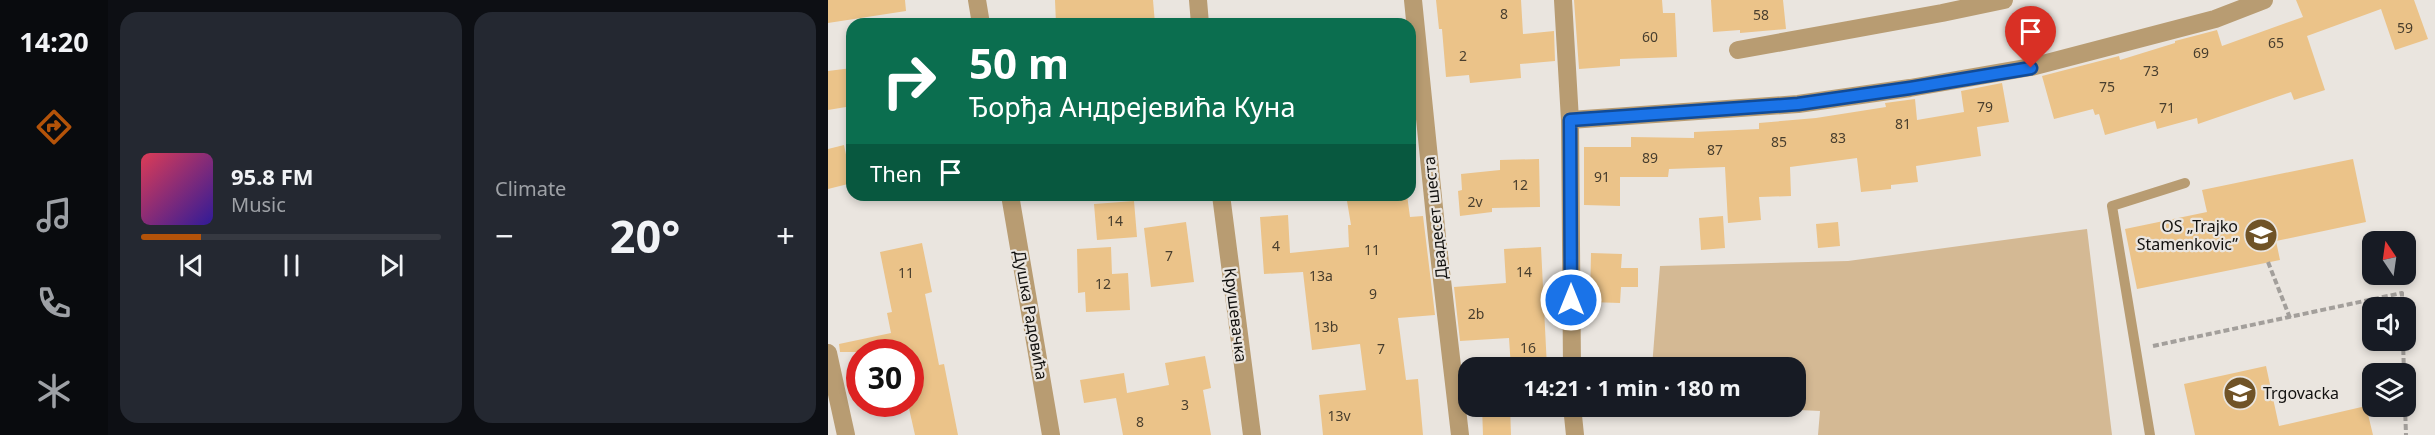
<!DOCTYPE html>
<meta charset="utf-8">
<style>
:root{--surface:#171b24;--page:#242831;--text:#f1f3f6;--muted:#9ea1a6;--line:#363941;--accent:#b45309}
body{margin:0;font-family:"Noto Sans",sans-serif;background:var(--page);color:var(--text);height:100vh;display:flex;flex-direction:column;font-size:22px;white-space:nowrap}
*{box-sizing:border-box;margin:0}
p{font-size:20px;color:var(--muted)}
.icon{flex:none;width:33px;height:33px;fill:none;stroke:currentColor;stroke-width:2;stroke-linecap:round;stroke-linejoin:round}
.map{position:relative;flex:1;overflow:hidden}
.panel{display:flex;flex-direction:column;gap:12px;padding:12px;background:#0d0f14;width:720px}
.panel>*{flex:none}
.banner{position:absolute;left:18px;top:18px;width:570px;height:183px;border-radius:18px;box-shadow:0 3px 9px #0003;background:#0b6e4f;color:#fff;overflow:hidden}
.needle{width:39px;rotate:347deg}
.tools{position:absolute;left:1534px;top:231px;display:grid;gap:12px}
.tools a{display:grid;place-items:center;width:54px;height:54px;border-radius:12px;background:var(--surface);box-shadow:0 3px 9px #0003;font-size:30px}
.speed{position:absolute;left:18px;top:339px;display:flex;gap:12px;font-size:30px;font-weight:700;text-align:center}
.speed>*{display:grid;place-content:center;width:78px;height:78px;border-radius:50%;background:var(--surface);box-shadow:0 3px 9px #0003;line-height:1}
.speed .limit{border:9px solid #d22;background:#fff;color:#111}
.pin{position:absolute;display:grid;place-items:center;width:51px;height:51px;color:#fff;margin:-62px -26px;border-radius:50% 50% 50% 0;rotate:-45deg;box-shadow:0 0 6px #0007}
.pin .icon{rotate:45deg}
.me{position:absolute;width:66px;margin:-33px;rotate:0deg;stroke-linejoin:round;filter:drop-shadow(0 0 4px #0008)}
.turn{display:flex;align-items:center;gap:21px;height:126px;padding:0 24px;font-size:27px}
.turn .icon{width:78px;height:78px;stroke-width:2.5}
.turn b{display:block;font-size:42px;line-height:51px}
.then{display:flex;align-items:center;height:57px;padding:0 24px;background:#0003;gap:12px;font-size:22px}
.big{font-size:45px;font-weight:700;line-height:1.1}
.panel .tile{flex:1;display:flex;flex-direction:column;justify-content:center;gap:9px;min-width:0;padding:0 21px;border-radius:18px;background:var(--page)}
.song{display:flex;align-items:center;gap:18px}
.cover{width:72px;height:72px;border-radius:9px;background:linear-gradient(135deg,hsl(350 70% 55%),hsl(250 70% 35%))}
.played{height:6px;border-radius:3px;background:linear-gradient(90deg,var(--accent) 20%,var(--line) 20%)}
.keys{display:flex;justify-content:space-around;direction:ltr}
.heat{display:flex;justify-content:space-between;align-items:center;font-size:33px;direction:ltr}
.panel .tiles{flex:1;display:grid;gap:12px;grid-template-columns:repeat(2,1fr)}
.trip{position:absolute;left:630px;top:357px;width:348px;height:60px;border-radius:18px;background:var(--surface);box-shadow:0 3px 9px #0003;font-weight:700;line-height:60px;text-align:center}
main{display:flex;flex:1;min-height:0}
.tab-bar{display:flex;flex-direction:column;width:108px;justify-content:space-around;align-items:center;background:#090b0e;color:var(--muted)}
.tab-bar .icon{width:42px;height:42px}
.tab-bar .selected{color:var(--accent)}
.tab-bar b{font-size:27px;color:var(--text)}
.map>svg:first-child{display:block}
.green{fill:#d4b994}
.building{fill:#ebc389}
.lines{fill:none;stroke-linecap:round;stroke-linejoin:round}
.path{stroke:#a39f9b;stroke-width:4;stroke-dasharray:6 3;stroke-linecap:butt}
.service{stroke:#b89c72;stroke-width:10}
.minor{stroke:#b89c72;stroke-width:18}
.tertiary{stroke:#b89c72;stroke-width:18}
.route-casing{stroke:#114b97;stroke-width:15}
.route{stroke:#1a73e8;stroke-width:10}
.labels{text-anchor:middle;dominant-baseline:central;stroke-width:4.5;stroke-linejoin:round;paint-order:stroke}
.number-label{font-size:14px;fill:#483e2e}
.street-label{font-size:16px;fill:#12110f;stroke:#eae5df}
.poi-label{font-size:16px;fill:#12110f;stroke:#eae5df;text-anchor:end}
</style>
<main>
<nav class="tab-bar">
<b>14:20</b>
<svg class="icon selected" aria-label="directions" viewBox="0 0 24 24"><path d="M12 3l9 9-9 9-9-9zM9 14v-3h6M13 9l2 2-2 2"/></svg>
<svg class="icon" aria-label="music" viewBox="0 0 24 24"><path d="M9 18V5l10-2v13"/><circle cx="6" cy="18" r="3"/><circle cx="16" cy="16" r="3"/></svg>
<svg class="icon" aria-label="phone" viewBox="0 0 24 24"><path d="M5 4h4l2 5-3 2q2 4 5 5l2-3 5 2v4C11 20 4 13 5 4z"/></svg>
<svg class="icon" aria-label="climate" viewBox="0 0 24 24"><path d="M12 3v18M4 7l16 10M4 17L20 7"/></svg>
</nav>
<section class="panel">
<div class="tiles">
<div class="tile">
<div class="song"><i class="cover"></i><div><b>95.8 FM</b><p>Music</p></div></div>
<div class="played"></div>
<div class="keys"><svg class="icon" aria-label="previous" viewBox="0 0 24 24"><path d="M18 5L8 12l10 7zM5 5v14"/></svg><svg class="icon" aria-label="pause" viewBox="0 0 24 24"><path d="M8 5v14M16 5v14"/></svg><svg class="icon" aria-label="next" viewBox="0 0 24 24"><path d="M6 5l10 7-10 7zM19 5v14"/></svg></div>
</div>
<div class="tile"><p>Climate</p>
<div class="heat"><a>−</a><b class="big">20°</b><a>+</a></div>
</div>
</div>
</section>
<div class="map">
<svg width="1607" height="435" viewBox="0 0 1607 435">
<rect width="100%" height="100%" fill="#eae5df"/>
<!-- green -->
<path class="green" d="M1259,229L1284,435H990L992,411L906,407L968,406V368L824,367L832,266L1020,261Z"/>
<!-- building -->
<g class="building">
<path d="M0,0H77L78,11L0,23Z"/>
<path d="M227,0H325L327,24H228Z"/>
<path d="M608,0H693L695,34L726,31L727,61L692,64L693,78L642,83L641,75L618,77L614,29H611Z"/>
<path d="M746,0H834L835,13H847L849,57L792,59V66L751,69Z"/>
<path d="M883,0H955L958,29L912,33V30L885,32Z"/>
<path d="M1468,0H1586L1600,39L1567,50L1553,9L1479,36L1497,90L1466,100L1463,92L1370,124L1369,118L1329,129L1327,121L1277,135L1271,114L1267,115L1265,109L1226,119L1214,76L1291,56L1292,60L1347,43V41L1389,30L1394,46L1475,17Z"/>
<path d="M24,68V106L0,110V71Z"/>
<path d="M1174,83L1181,122L1149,127L1153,156L1088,166L1090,182L1063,185V189L1033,192L1029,158L962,167L963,196L931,197L933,220L900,223L897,167L841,169L840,177H792V206L756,205V147H803V137L866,138V132L931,129V123L988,118L1058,107L1057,103L1087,99L1089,120L1136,112L1133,91Z"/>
<path d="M16,145L24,183L0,189V149Z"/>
<path d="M711,159L712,207L664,208V212L632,216L630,191L634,190L633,174L672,170V160Z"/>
<path d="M1525,159L1538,222L1448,241L1452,260L1309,289L1297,229L1379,212L1374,190Z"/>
<path d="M518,195H579L582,217L595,216L607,315L570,318L578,380L590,379L595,435H495L491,395L538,390L532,344L484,350L475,272L436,274L432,217L460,215L462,253L521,247L520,225H523Z"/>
<path d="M306,201L309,237L269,240L266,204Z"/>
<path d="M895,216L897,248L873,250L871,218Z"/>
<path d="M358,222L366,282L323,287L316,228Z"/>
<path d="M1010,222L1012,246L990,248L988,224Z"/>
<path d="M94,243L104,292L97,294L111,365L116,364L130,435H87L80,404H82V352H12L11,344L63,333L59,313L64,312L52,252Z"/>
<path d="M283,247L284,274L300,273L302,310L258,312L257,292L250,293L249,249Z"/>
<path d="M713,247L719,368H683L681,338L632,341L626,287L678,283L676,249Z"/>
<path d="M763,253L794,254L793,268H810V287H793L792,303L762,302Z"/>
<path d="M377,356L383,388L375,390L383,435H295L288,398L256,403L252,380L296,373L299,393L341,385L337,363Z"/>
<path d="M1438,366L1451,426L1538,406L1545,435H1367L1356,384Z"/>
<path d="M654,406H682L683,435H655Z"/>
</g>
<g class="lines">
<!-- path -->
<g class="path">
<path d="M1440,262L1462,318"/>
<path d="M1575,340L1576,374"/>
<path d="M1325,346L1574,293V308"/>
<path d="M1577,406L1578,435"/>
</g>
<!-- service -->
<path class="service" d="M1322,435L1284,206L1357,183"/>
<!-- minor -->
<g class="minor">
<path d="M370,0L372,24"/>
<path d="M585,0L609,237L632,435"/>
<path d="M735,0L742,120L744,368"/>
<path d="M910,50L1114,13L1176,0"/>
<path d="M742,120L970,104L1082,88L1203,67L1387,19L1436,0"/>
<path d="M393,195L424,435"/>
<path d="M0,353L18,435"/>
<path d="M744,406L747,435"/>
</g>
<!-- tertiary -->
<g class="tertiary">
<path d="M149,0L153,24"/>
<path d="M182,195L223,435"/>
</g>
</g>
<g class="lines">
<defs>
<path id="route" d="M743,300L742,120L970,104L1082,88L1203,68"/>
</defs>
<!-- route casing -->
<use href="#route" class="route-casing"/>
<!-- route -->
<use href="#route" class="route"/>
</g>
<!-- icons -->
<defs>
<symbol id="school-disc" viewBox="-11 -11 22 22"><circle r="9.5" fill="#705327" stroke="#eae5df"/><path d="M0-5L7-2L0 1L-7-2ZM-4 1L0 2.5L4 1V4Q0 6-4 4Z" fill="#fff"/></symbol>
</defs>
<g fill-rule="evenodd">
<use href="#school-disc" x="1414" y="216" width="38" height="38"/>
<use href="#school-disc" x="1393" y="374" width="38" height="38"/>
</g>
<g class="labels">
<!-- number labels -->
<g class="number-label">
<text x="676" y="13">8</text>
<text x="933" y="14">58</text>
<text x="1577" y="27">59</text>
<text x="822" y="36">60</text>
<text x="1448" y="42">65</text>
<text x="1373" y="52">69</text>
<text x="635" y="55">2</text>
<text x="1323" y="70">73</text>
<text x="1279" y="86">75</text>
<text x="1157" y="106">79</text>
<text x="1339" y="107">71</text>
<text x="1075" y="123">81</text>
<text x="1010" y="137">83</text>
<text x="951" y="141">85</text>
<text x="887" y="149">87</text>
<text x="822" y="157">89</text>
<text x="774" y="176">91</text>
<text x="692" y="184">12</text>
<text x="647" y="201">2v</text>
<text x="287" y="220">14</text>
<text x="448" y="245">4</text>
<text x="544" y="249">11</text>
<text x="341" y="255">7</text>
<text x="696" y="271">14</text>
<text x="78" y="272">11</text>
<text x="493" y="275">13a</text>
<text x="275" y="283">12</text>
<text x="545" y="293">9</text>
<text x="648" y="313">2b</text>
<text x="498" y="326">13b</text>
<text x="700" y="347">16</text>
<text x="553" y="348">7</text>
<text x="357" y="404">3</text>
<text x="511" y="415">13v</text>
<text x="312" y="421">8</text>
</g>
<!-- street labels -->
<g class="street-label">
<text transform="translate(607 218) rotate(-96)">Двадесет шеста</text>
<text transform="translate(203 315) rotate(80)">Душка Радовића</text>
<text transform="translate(408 315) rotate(83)">Крушевачка</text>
</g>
<!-- poi labels -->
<g class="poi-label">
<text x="1410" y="226">OS „Trajko<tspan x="1410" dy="18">Stamenkovic”</tspan></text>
<text x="1435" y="393" text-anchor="start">Trgovacka</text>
</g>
</g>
</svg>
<div class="tools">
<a><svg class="needle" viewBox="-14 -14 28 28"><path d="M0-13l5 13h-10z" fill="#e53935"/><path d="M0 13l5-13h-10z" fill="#9ea1a6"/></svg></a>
<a><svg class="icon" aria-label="sound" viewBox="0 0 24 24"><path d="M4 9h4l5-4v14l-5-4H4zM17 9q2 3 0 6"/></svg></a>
<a><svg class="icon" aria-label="layers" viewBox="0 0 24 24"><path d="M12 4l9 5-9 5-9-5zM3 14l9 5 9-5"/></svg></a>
</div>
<div class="speed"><div class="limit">30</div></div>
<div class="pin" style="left:1203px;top:68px;background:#d93025"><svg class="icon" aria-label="arrive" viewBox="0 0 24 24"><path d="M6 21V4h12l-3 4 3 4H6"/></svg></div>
<svg class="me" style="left:743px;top:300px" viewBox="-20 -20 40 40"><circle r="17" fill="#1a73e8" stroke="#fff" stroke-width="3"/><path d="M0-11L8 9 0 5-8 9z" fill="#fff"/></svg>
<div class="trip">14:21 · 1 min · 180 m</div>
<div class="banner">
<div class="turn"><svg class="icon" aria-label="right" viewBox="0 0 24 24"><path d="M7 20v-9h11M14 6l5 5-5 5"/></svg><div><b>50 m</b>Ђорђа Андрејевића Куна</div></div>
<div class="then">Then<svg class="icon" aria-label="arrive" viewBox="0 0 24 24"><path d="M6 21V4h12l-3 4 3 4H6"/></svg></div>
</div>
</div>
</main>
